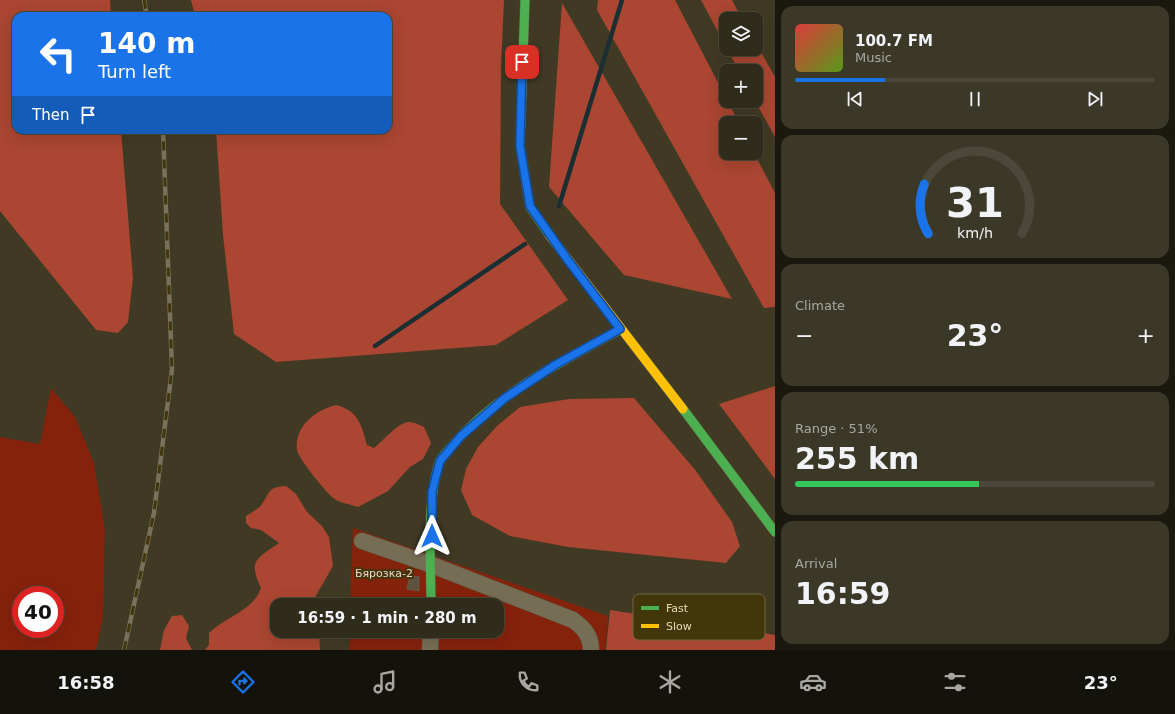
<!DOCTYPE html>
<meta charset="utf-8">
<style>
:root{--surface:#302c1b;--page:#3c3828;--text:#f1f3f6;--muted:#a8a7a3;--line:#4b483a;--accent:#1a73e8}
body{margin:0;font-family:"DejaVu Sans",sans-serif;background:var(--page);color:var(--text);height:100vh;display:flex;flex-direction:column;font-size:15px;white-space:nowrap}
*{box-sizing:border-box;margin:0}
p{font-size:13px;color:var(--muted)}
.icon{flex:none;width:22px;height:22px;fill:none;stroke:currentColor;stroke-width:2;stroke-linecap:round;stroke-linejoin:round}
.map{position:relative;flex:1;overflow:hidden}
.details{display:flex;flex-direction:column;gap:6px;padding:6px;background:#1a180f;width:400px}
.details>*{flex:none}
.hud{position:absolute;left:12px;top:12px;width:380px;height:122px;border-radius:12px;box-shadow:0 4px 16px #0002,0 0 0 1px var(--line);background:#1a73e8;color:#fff;overflow:hidden}
.controls{position:absolute;left:719px;top:12px;display:grid;gap:8px}
.controls a{display:grid;place-items:center;width:44px;height:44px;border-radius:8px;background:var(--surface);box-shadow:0 4px 16px #0002,0 0 0 1px var(--line);font-size:20px}
.speed{position:absolute;left:12px;top:586px;display:flex;gap:8px;font-size:20px;font-weight:700;text-align:center}
.speed>*{display:grid;place-content:center;width:52px;height:52px;border-radius:50%;background:var(--surface);box-shadow:0 4px 16px #0002,0 0 0 1px var(--line);line-height:1}
.speed .limit{border:6px solid #d22;background:#fff;color:#111}
.pin{position:absolute;display:grid;place-items:center;width:34px;height:34px;color:#fff;margin:-17px;border-radius:8px;box-shadow:0 2px 6px #0006}
.me{position:absolute;width:44px;margin:-22px;rotate:0deg;stroke-linejoin:round;filter:drop-shadow(0 0 3px #0008)}
.turn{display:flex;align-items:center;gap:14px;height:84px;padding:0 20px;font-size:18px}
.turn .icon{width:52px;height:52px;stroke-width:2.5}
.turn b{display:block;font-size:28px;line-height:34px}
.then{display:flex;align-items:center;height:38px;padding:0 20px;background:#0003;gap:8px;font-size:15px}
.big{font-size:30px;font-weight:700;line-height:1.1}
.details .card{flex:1;display:flex;flex-direction:column;justify-content:center;gap:6px;min-width:0;padding:0 14px;border-radius:12px;background:var(--page)}
.details .dial{align-items:center;gap:0}
.dial svg{height:104px;overflow:visible;fill:none;stroke:var(--line);stroke-width:7;stroke-linecap:round;text-anchor:middle}
.dial text{fill:var(--text);stroke:none}
.song{display:flex;align-items:center;gap:12px}
.cover{width:48px;height:48px;border-radius:6px;background:linear-gradient(135deg,hsl(0 70% 55%),hsl(90 70% 35%))}
.played{height:4px;border-radius:2px;background:linear-gradient(90deg,var(--accent) 25%,var(--line) 25%)}
.keys{display:flex;justify-content:space-around;direction:ltr}
.heat{display:flex;justify-content:space-between;align-items:center;font-size:22px;direction:ltr}
.charge{height:6px;border-radius:3px;background:linear-gradient(90deg,#34c759 51%,var(--line) 0)}
.trip{position:absolute;left:270px;top:598px;width:234px;height:40px;border-radius:12px;background:var(--surface);box-shadow:0 4px 16px #0002,0 0 0 1px var(--line);font-weight:700;line-height:40px;text-align:center}
.menu{display:flex;height:64px;justify-content:space-around;align-items:center;background:#13120b;color:var(--muted)}
.menu .icon{width:28px;height:28px}
.menu .selected{color:var(--accent)}
.menu b{font-size:18px;color:var(--text)}
main{display:flex;flex:1;min-height:0}
.map>svg:first-child{display:block}
.green{fill:#85220c;fill-rule:evenodd}
.forest{fill:#aa4631}
.lines{fill:none;stroke-linecap:round;stroke-linejoin:round}
.stream{stroke:#1b2f32;stroke-width:4.5}
.building{fill:#5c523d;stroke:#675b44}
.street-casing{stroke:#5c5742;stroke-width:17}
.fast-casing{stroke:#5c5742;stroke-width:10}
.slow-casing{stroke:#5c5742;stroke-width:10}
.street{stroke:#766e54;stroke-width:16}
.fast{stroke:#4caf50;stroke-width:9}
.slow{stroke:#ffc107;stroke-width:9}
.rail-casing{stroke:#78725c;stroke-width:4.5}
.rail{stroke:#42360b;stroke-width:3;stroke-dasharray:9;stroke-linecap:butt}
.route-casing{stroke:#114b97;stroke-width:10}
.route{stroke:#1a73e8;stroke-width:7}
.labels{text-anchor:middle;dominant-baseline:central;stroke-width:4;stroke-linejoin:round;paint-order:stroke}
.park-label{font-size:11px;fill:#f2d2cb;stroke:#42360b}
.key{fill:#42360b;stroke:#73683e;stroke-width:1}
.key-label{font-size:11px;fill:#e6dbb5}
</style>
<main>
<div class="map">
<svg width="775" height="650" viewBox="0 0 775 650">
<rect width="100%" height="100%" fill="#403a24"/>
<!-- green -->
<g class="green">
<path d="M51,388L75,417L94,463L105,529L103,617L96,650H0V437L40,444ZM21,595H55V629H21Z"/>
<path d="M353,528L608,616L605,650H349L350,631H497V605H350Z"/>
</g>
<!-- forest -->
<g class="forest">
<path d="M0,0H110L111,16H16V130H121L133,278L128,322L118,333L96,330L0,211Z"/>
<path d="M191,0H504L501,68L500,204L568,300L496,345L276,362L234,334L223,235L216,130H388V16H195Z"/>
<path d="M598,0H675L739,123H726V153H754L775,193V307L764,308L597,10Z"/>
<path d="M701,0H732L742,19H726V47Z"/>
<path d="M562,3L732,299L624,275L549,187Z"/>
<path d="M756,43L775,77V137L755,101L756,71H739L727,49H756Z"/>
<path d="M775,386V479L719,404Z"/>
<path d="M634,398L696,471L732,522L740,546L726,563L568,547L510,536L472,515L461,490L466,469L478,447L497,426L520,407L569,399Z"/>
<path d="M336,405C358,410 362,426 367,445L374,448C384,440 397,423 409,422C414,422 420,425 424,427L431,443L423,459L410,467L388,491L358,507C349,504 339,503 332,497C325,491 298,458 297,450C294,426 316,410 336,405Z"/>
<path d="M286,486L296,494L307,512L322,526L329,537L333,566L314,599V605H277V631H319L320,650H205L209,645V633C225,617 254,610 261,588C248,560 256,559 279,543L261,530L251,528L246,523V516C250,513 259,509 262,504C271,491 268,487 286,486Z"/>
<path d="M610,610L775,635V650H606Z"/>
<path d="M182,615L189,626L186,638L192,650H160L164,630L172,616Z"/>
</g>
<g class="lines">
<!-- stream -->
<g class="stream">
<path d="M559,206L622,0"/>
<path d="M375,346L525,244"/>
</g>
</g>
<!-- building -->
<path class="building" d="M410,576L419,577V591L407,589Z"/>
<g class="lines">
<defs>
<g id="street">
<path d="M362,541L432,565L573,620C584,628 591,636 591,650"/>
<path d="M430,650L431,631"/>
</g>
<g id="fast">
<path d="M525,0L520,146L530,207L550,236"/>
<path d="M683,409L775,532"/>
<path d="M431,605C431,561 426,505 439,463C441,457 448,451 452,446C497,394 562,361 621,329"/>
</g>
<path id="slow" d="M550,236L683,409"/>
</defs>
<!-- street casing -->
<use href="#street" class="street-casing"/>
<!-- fast casing -->
<use href="#fast" class="fast-casing"/>
<!-- slow casing -->
<use href="#slow" class="slow-casing"/>
<!-- street -->
<use href="#street" class="street"/>
<!-- fast -->
<use href="#fast" class="fast"/>
<!-- slow -->
<use href="#slow" class="slow"/>
<defs>
<g id="rail">
<path d="M144,0L147,16"/>
<path d="M124,650L154,513L172,369L163,130"/>
</g>
</defs>
<!-- rail casing -->
<use href="#rail" class="rail-casing"/>
<!-- rail -->
<use href="#rail" class="rail"/>
</g>
<g class="lines">
<defs>
<path id="route" d="M432,536V492L440,461L461,436L505,398L555,365L620,329L567,259L530,206L520,146L522,62"/>
</defs>
<!-- route casing -->
<use href="#route" class="route-casing"/>
<!-- route -->
<use href="#route" class="route"/>
</g>
<g class="labels">
<!-- park labels -->
<g class="park-label">
<text x="384" y="573">Бярозка-2</text>
</g>
</g>
<!-- legend -->
<rect x="633" y="594" width="132" height="46" rx="6" class="key"/>
<rect x="641" y="606" width="18" height="4" fill="#4caf50"/>
<rect x="641" y="624" width="18" height="4" fill="#ffc107"/>
<g class="key-label">
<text x="666" y="612">Fast</text>
<text x="666" y="630">Slow</text>
</g>
</svg>
<div class="controls">
<a><svg class="icon" aria-label="layers" viewBox="0 0 24 24"><path d="M12 4l9 5-9 5-9-5zM3 14l9 5 9-5"/></svg></a>
<a>+</a>
<a>−</a>
</div>
<div class="speed"><div class="limit">40</div></div>
<div class="pin" style="left:522px;top:62px;background:#d93025"><svg class="icon" aria-label="arrive" viewBox="0 0 24 24"><path d="M6 21V4h12l-3 4 3 4H6"/></svg></div>
<svg class="me" style="left:432px;top:536px" viewBox="-20 -20 40 40"><path d="M0-17L14 15 0 8-14 15z" fill="#1a73e8" stroke="#fff" stroke-width="4"/></svg>
<div class="trip">16:59 · 1 min · 280 m</div>
<div class="hud">
<div class="turn"><svg class="icon" aria-label="left" viewBox="0 0 24 24"><path d="M17 20v-9H6M10 6l-5 5 5 5"/></svg><div><b>140 m</b>Turn left</div></div>
<div class="then">Then<svg class="icon" aria-label="arrive" viewBox="0 0 24 24"><path d="M6 21V4h12l-3 4 3 4H6"/></svg></div>
</div>
</div>
<section class="details">
<div class="card">
<div class="song"><i class="cover"></i><div><b>100.7 FM</b><p>Music</p></div></div>
<div class="played"></div>
<div class="keys"><svg class="icon" aria-label="previous" viewBox="0 0 24 24"><path d="M18 5L8 12l10 7zM5 5v14"/></svg><svg class="icon" aria-label="pause" viewBox="0 0 24 24"><path d="M8 5v14M16 5v14"/></svg><svg class="icon" aria-label="next" viewBox="0 0 24 24"><path d="M6 5l10 7-10 7zM19 5v14"/></svg></div>
</div>
<div class="card dial"><svg viewBox="0 0 100 80">
<path d="M14 69A42 42 0 1 1 86 69"/>
<path d="M14 69A42 42 0 0 1 11 31" stroke="#1a73e8"/>
<text x="50" y="56" font-size="32" font-weight="700">31</text>
<text x="50" y="72" font-size="11">km/h</text>
</svg></div>
<div class="card"><p>Climate</p>
<div class="heat"><a>−</a><b class="big">23°</b><a>+</a></div>
</div>
<div class="card"><p>Range · 51%</p><b class="big">255 km</b><div class="charge"></div></div>
<div class="card"><p>Arrival</p><b class="big">16:59</b></div>
</section>
</main>
<nav class="menu">
<b>16:58</b>
<svg class="icon selected" aria-label="directions" viewBox="0 0 24 24"><path d="M12 3l9 9-9 9-9-9zM9 14v-3h6M13 9l2 2-2 2"/></svg>
<svg class="icon" aria-label="music" viewBox="0 0 24 24"><path d="M9 18V5l10-2v13"/><circle cx="6" cy="18" r="3"/><circle cx="16" cy="16" r="3"/></svg>
<svg class="icon" aria-label="phone" viewBox="0 0 24 24"><path d="M5 4h4l2 5-3 2q2 4 5 5l2-3 5 2v4C11 20 4 13 5 4z"/></svg>
<svg class="icon" aria-label="climate" viewBox="0 0 24 24"><path d="M12 3v18M4 7l16 10M4 17L20 7"/></svg>
<svg class="icon" aria-label="car" viewBox="0 0 24 24"><path d="M5 17H2v-5l4-1 3-4h7l3 4 3 1v5h-3M9 17h6M6 11h13"/><circle cx="7" cy="17" r="2"/><circle cx="17" cy="17" r="2"/></svg>
<svg class="icon" aria-label="filters" viewBox="0 0 24 24"><path d="M4 7h16M4 17h16"/><circle cx="9" cy="7" r="2"/><circle cx="15" cy="17" r="2"/></svg>
<b>23°</b>
</nav>
